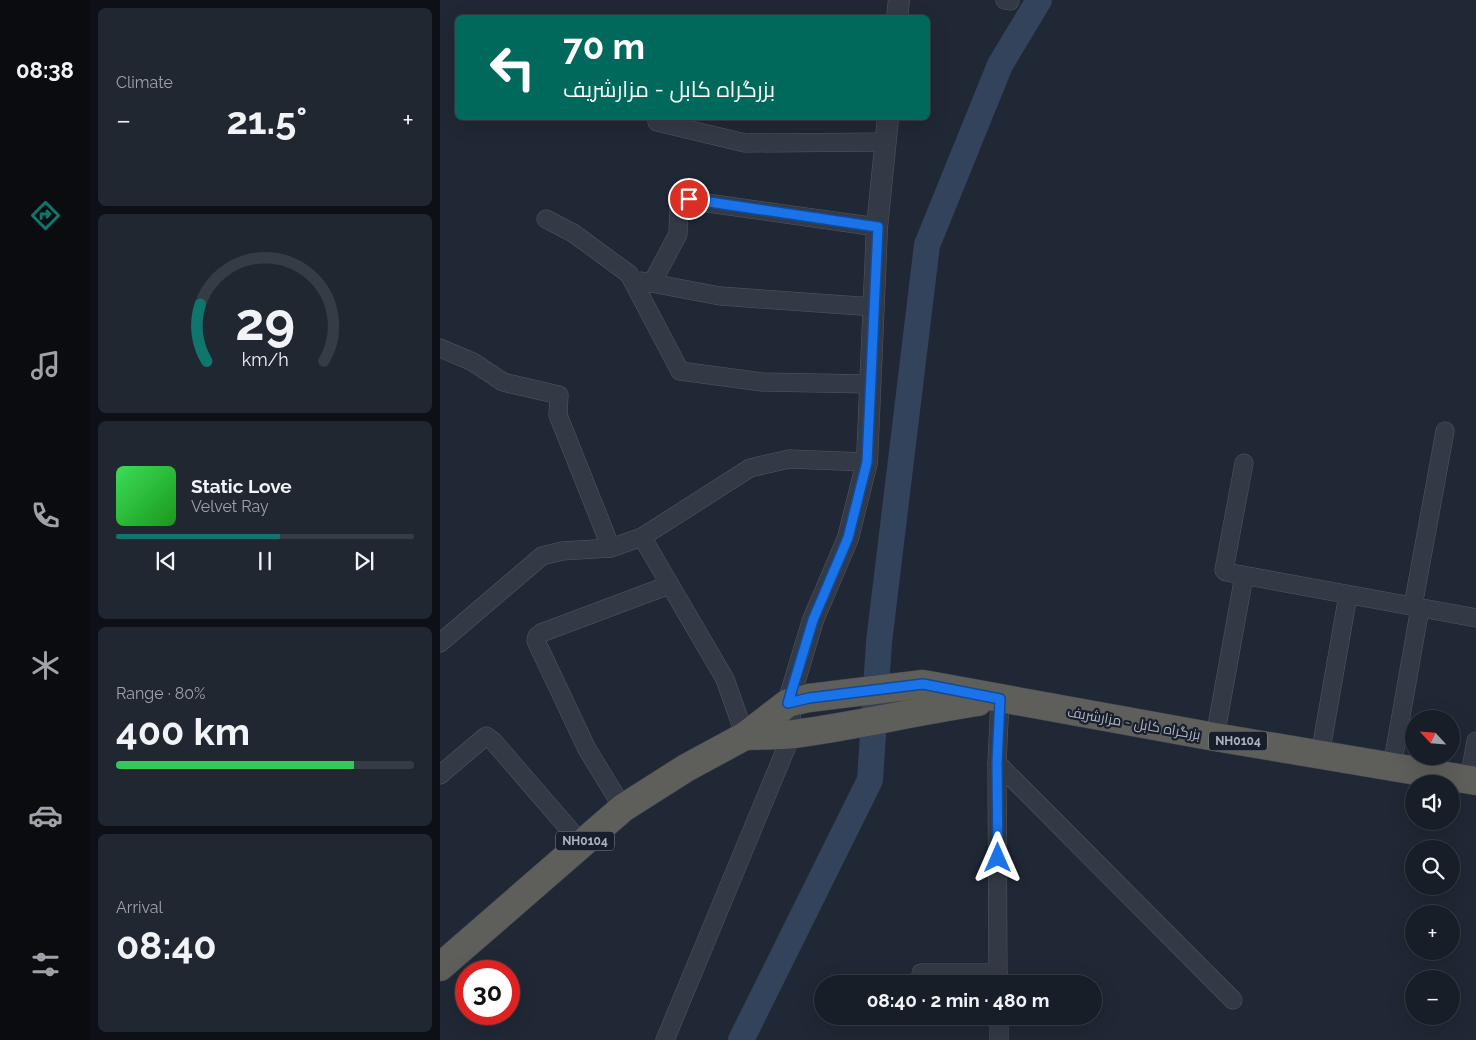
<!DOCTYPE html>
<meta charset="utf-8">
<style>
:root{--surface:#181e28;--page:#212730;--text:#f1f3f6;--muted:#9fa2a8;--line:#363c45;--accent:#0f766e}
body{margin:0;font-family:Raleway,Cairo,sans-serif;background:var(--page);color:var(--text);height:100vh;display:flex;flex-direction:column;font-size:19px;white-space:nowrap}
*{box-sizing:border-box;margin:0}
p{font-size:16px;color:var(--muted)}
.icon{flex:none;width:28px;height:28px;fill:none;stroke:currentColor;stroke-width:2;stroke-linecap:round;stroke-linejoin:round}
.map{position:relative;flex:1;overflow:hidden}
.drawer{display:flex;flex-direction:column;gap:8px;padding:8px;background:#0d1016;width:350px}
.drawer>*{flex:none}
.banner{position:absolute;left:15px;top:15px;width:475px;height:105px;border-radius:8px;box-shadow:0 5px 20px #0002,0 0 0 1px var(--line);background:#00695c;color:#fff;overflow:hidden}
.needle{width:32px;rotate:296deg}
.buttons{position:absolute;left:965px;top:710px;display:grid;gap:10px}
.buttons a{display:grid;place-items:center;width:55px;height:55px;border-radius:50%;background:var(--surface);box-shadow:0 5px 20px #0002,0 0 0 1px var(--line);font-size:25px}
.speed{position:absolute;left:15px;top:960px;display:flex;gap:10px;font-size:25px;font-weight:700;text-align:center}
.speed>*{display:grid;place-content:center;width:65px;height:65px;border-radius:50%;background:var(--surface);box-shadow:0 5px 20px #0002,0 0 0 1px var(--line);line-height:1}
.speed .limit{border:8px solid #d22;background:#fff;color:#111}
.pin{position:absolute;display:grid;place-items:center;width:42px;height:42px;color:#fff;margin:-21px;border:2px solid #fff;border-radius:50%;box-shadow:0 1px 5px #0007}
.me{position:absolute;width:55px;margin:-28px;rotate:0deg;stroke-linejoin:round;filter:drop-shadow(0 0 4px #0008)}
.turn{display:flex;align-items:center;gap:18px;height:105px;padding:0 25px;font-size:22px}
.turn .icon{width:65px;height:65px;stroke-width:2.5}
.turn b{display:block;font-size:35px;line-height:42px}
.big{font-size:38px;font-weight:700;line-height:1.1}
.drawer .widget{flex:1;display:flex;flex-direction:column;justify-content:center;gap:8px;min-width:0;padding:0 18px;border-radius:8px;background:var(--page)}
.drawer .dial{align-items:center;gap:0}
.dial svg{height:130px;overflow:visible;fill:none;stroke:var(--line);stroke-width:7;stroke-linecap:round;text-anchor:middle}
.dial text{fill:var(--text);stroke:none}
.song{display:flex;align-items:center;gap:15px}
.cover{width:60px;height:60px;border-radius:8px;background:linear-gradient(135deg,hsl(130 70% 55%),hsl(120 70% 35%))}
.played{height:5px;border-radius:2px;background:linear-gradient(90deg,var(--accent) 55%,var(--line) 55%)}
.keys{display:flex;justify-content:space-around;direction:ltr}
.heat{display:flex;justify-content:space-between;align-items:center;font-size:28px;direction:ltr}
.charge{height:8px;border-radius:4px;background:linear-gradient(90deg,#34c759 80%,var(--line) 0)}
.trip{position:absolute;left:374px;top:975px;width:288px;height:50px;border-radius:25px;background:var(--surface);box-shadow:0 5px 20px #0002,0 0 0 1px var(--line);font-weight:700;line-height:50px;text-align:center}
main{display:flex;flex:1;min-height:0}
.tab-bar{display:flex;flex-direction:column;width:90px;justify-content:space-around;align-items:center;background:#0a0c10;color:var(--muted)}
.tab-bar .icon{width:35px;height:35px}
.tab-bar .current{color:var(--accent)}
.tab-bar b{font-size:22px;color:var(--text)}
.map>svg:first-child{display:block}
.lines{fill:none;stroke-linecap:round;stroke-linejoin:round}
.river{stroke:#34435c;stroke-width:26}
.minor-casing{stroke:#515764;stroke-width:19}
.tertiary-casing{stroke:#515764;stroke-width:22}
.trunk-casing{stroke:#3e4450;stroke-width:29}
.minor{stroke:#333a46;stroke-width:18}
.tertiary{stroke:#333a46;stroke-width:21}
.trunk{stroke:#5e5e5b;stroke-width:28}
.route-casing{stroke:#114b97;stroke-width:12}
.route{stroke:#1a73e8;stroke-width:9}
.labels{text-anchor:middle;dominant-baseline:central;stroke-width:4.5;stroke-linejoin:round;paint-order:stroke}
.shield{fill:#191f2a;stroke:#818795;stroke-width:1}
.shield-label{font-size:12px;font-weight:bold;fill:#adb4c3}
.street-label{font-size:14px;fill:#adb4c3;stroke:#191f2a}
</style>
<main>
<nav class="tab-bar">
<b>08:38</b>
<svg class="icon current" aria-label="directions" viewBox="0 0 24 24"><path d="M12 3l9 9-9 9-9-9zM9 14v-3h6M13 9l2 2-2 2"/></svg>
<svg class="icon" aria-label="music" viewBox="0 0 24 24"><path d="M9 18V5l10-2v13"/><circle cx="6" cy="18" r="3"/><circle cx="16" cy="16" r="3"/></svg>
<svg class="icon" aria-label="phone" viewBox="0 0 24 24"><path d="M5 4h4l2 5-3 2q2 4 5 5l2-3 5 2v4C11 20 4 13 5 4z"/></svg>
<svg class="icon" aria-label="climate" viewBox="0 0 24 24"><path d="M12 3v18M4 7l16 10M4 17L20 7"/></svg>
<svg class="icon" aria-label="car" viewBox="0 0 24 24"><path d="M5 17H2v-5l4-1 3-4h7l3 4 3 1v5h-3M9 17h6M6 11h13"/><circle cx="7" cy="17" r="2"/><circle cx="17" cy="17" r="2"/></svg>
<svg class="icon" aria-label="filters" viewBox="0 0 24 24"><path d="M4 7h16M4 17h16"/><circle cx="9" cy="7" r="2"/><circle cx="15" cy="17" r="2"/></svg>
</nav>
<section class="drawer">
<div class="widget"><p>Climate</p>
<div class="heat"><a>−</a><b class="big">21.5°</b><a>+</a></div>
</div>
<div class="widget dial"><svg viewBox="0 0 100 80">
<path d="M14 69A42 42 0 1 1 86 69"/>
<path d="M14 69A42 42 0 0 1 10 34" stroke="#0f766e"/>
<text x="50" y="56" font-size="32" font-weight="700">29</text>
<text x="50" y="72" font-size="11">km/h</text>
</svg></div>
<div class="widget">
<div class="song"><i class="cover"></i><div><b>Static Love</b><p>Velvet Ray</p></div></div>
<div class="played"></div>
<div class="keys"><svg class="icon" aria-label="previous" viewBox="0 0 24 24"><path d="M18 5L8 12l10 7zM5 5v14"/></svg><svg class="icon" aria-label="pause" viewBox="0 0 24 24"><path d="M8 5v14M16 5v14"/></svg><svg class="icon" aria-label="next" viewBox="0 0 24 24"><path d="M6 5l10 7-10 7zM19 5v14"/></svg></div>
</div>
<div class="widget"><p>Range · 80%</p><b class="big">400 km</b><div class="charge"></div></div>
<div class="widget"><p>Arrival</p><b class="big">08:40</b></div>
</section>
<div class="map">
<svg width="1036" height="1040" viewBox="0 0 1036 1040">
<rect width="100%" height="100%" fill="#202835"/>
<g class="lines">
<!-- river -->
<path class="river" d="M301,1040L430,780L439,642L487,245L560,65L599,0"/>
<defs>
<g id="minor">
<path d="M565,0L570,1"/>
<path d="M217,122L305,143L446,142"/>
<path d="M106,219L133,233L189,274L240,371L322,382L431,384"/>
<path d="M201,281L280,296L434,307"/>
<path d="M212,283L238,234L239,199L437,227"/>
<path d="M0,348L33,362L63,382L119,395L118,415L171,548"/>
<path d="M804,463L784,570L786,572L1036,618"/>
<path d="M202,537L285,679L305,736"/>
<path d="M973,606L1005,431"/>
<path d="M0,643L102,556L122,551L171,548L202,537L310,468L349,459L427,462"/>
<path d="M775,737L804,576"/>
<path d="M880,755L908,595"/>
<path d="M557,763L793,1000"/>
<path d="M952,767L980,608"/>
<path d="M0,775L46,736L53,741L142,844"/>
<path d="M1029,780L1036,741"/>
<path d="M183,808L147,749L96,641L97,636L101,633L229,585"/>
<path d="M481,973H558"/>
<path d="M558,984L557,763L560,699"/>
<path d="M559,1016V1040"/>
<path d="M225,1040L352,734"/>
</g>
<g id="tertiary">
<path d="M457,18L459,0"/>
<path d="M352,734L348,703L373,620L408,538L427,462L437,227L448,118"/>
</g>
<g id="trunk">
<path d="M305,736C321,735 338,736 354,734C416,726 477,711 538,702"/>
<path d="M0,967L183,808L246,768L305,736L348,703L369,698L483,684L775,737L1036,781"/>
</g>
</defs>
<!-- minor casing -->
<use href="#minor" class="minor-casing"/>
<!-- tertiary casing -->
<use href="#tertiary" class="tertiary-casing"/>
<!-- trunk casing -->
<use href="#trunk" class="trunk-casing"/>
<!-- minor -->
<use href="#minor" class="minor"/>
<!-- tertiary -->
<use href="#tertiary" class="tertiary"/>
<!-- trunk -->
<use href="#trunk" class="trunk"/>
</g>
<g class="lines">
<defs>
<path id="route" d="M249,199L438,227L427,462L408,538L373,620L348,703L369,698L483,684L560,699L557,763L558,858"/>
</defs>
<!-- route casing -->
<use href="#route" class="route-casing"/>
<!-- route -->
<use href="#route" class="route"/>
</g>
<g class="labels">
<!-- shield labels -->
<g class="shield">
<rect x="769" y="731.5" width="58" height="19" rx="4"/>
<rect x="116" y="831.5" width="58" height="19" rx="4"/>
</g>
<g class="shield-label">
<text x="798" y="741">NH0104</text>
<text x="145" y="841">NH0104</text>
</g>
<!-- street labels -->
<g class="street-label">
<text transform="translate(694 723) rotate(10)">بزرگراه کابل - مزارشریف</text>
</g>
</g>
</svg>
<div class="buttons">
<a><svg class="needle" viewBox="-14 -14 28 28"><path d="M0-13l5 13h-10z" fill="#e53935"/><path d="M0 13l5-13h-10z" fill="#9fa2a8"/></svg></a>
<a><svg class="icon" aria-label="sound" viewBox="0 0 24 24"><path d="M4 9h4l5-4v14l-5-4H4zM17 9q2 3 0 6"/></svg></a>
<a><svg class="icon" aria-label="search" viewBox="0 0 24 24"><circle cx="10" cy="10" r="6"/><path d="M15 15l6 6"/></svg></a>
<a>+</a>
<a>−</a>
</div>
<div class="speed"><div class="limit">30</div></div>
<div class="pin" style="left:249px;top:199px;background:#d93025"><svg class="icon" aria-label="arrive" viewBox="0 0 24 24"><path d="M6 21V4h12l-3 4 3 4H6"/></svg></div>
<svg class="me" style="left:558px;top:858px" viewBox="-20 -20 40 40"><path d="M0-17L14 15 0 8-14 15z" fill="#1a73e8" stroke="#fff" stroke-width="4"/></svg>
<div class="trip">08:40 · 2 min · 480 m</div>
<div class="banner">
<div class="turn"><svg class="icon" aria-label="left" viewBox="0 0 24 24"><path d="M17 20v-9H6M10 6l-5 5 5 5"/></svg><div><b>70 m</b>بزرگراه کابل - مزارشریف</div></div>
</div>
</div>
</main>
